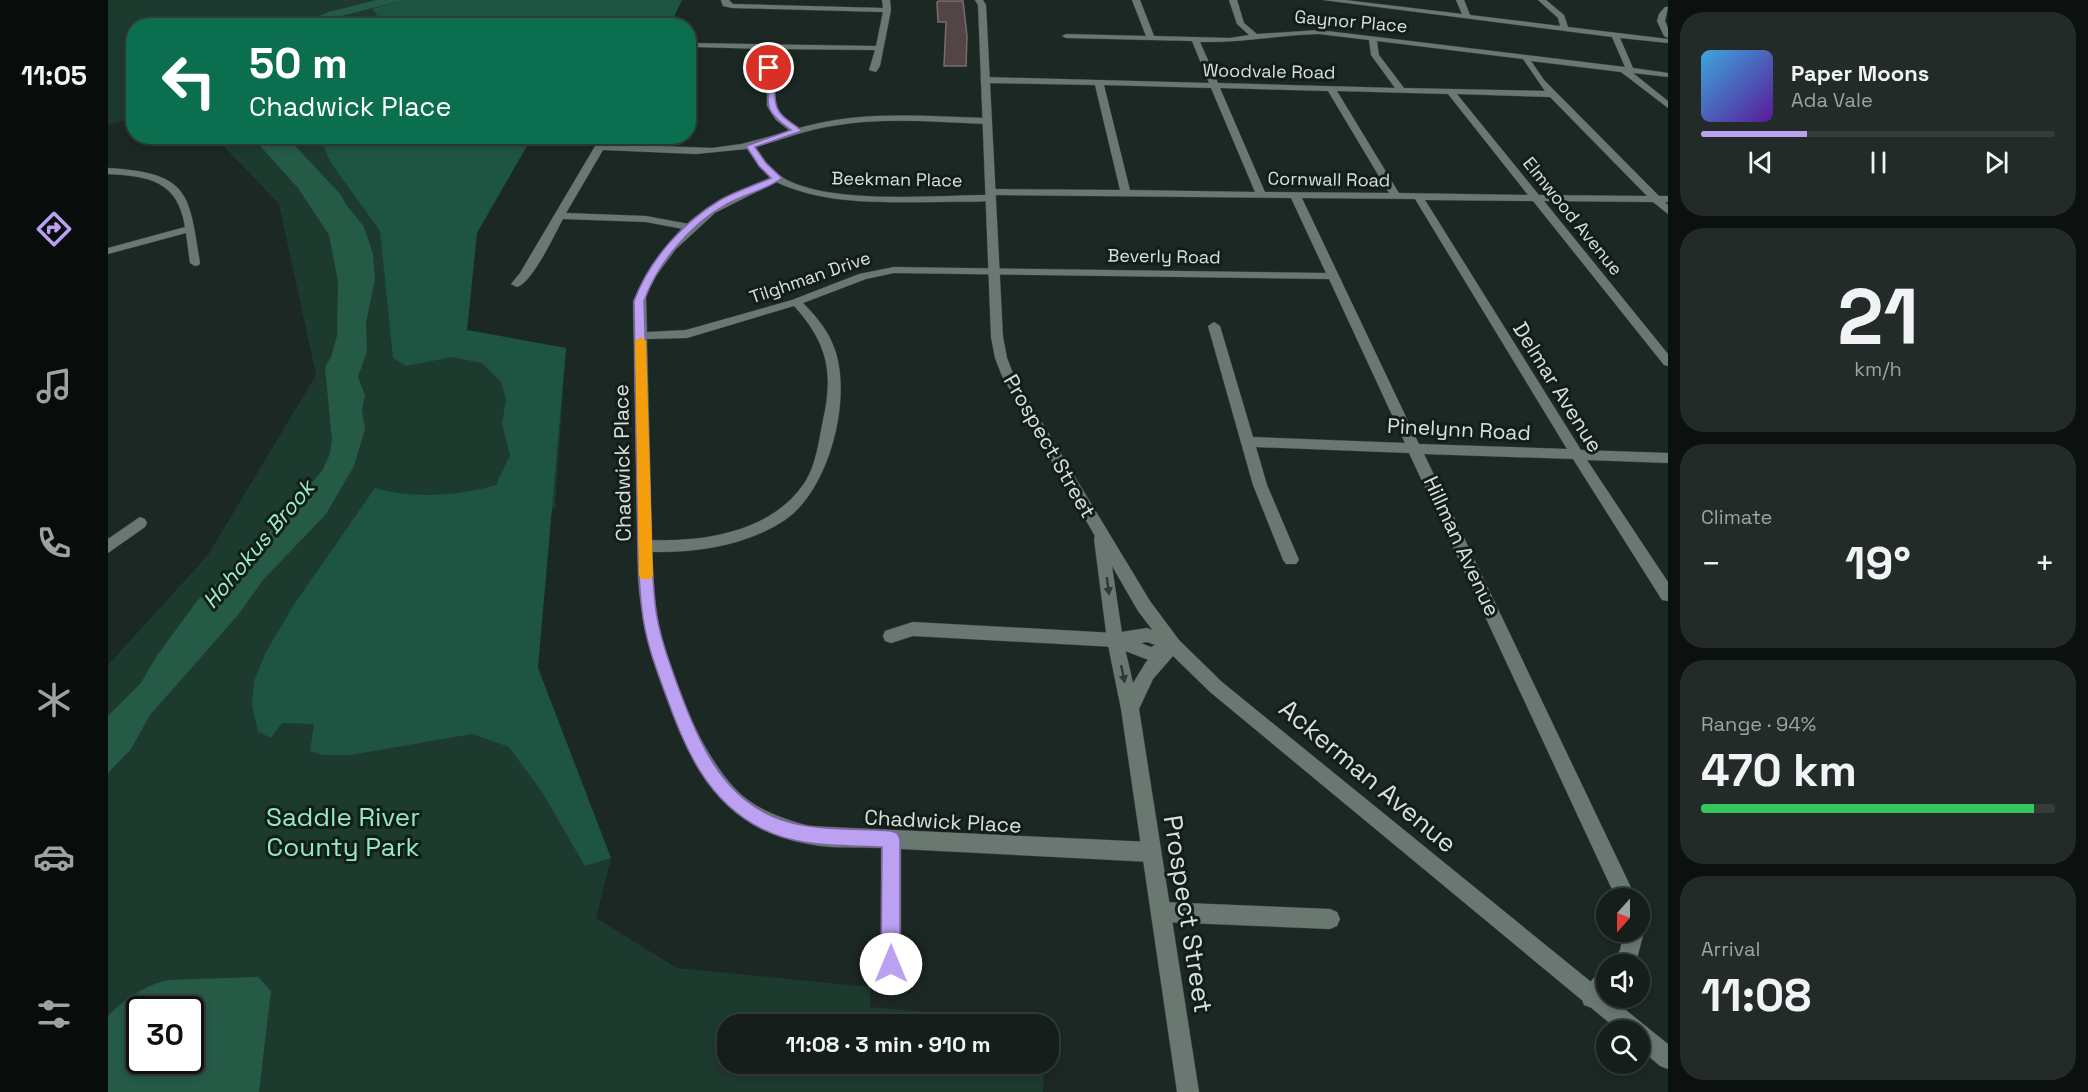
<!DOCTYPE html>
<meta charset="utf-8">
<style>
:root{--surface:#151e1a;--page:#222b27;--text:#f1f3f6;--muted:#9da2a2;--line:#343c39;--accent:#bca0f2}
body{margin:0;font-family:"Space Grotesk",sans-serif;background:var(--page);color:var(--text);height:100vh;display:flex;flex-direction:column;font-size:22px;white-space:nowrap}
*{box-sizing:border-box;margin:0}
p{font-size:20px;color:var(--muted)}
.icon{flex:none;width:33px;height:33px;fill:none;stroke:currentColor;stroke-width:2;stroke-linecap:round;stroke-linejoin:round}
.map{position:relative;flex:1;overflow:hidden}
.sheet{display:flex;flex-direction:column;gap:12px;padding:12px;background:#0c100e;width:420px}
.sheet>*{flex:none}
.hud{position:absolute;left:18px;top:18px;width:570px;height:126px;border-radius:24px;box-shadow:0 3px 9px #0003,0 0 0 2px var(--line);background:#0b6e4f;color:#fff;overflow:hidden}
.needle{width:39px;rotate:201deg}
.fabs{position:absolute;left:1488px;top:888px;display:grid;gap:12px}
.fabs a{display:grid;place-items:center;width:54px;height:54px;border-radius:50%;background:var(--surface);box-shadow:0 3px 9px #0003,0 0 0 2px var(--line);font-size:30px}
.speed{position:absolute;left:18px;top:996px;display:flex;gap:12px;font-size:30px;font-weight:700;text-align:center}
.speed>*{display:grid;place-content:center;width:78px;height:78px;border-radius:50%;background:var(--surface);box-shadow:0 3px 9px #0003,0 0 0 2px var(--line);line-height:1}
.speed .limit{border:3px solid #111;border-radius:9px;background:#fff;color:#111}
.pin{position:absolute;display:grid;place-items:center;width:51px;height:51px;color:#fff;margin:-26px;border:3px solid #fff;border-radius:50%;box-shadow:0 2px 6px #0007}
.me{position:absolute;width:66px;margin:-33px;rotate:0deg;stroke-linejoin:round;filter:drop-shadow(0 0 4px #0008)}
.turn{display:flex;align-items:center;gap:21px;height:126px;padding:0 24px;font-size:27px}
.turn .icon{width:78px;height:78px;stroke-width:2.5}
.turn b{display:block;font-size:42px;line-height:51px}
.big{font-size:45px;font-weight:600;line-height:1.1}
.sheet .tile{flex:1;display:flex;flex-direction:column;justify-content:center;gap:9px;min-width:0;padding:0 21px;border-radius:24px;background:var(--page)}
.sheet .dial{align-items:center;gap:0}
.dial b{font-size:78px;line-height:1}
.song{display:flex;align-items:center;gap:18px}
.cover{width:72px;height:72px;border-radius:9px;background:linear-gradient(135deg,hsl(200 70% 55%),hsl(270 70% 35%))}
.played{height:6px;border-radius:3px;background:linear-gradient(90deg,var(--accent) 30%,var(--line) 30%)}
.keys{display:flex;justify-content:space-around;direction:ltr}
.heat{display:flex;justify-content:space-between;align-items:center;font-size:33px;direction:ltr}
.charge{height:9px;border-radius:4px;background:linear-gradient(90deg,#34c759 94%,var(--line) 0)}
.trip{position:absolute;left:609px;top:1014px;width:342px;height:60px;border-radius:24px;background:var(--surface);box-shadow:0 3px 9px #0003,0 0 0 2px var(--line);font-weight:600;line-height:60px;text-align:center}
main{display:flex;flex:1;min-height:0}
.tabs{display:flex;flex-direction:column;width:108px;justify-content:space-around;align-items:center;background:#080c0a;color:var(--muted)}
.tabs .icon{width:42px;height:42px}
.tabs .current{color:var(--accent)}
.tabs b{font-size:27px;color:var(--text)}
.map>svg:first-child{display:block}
.green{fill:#1d3a2f;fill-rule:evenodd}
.forest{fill:#1e5442}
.water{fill:#255a47;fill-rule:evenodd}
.building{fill:#534545;stroke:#7b6c6b;stroke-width:1.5}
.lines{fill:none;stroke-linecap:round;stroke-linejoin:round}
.street-casing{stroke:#39433e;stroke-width:1}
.secondary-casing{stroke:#39433e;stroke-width:1}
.street{fill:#6a7872;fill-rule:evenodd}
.secondary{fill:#6a7872;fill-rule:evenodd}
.oneway{fill:#2d3934}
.route{fill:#bca0f2;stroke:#7a689d;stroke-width:1.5}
.slow{fill:#f59e0b}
.labels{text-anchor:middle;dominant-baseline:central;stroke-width:6;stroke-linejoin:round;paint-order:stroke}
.far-street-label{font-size:18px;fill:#d9e1dd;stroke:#131e19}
.street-label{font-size:21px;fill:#d9e1dd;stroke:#131e19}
.water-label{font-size:22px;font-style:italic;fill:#9af0cd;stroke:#131e19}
.near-street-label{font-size:26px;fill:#d9e1dd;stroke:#131e19}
.near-park-label{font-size:26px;fill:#94e9c7;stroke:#131e19}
</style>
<main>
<nav class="tabs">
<b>11:05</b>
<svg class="icon current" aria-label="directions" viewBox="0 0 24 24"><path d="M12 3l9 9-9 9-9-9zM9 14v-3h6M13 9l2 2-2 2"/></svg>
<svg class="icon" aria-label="music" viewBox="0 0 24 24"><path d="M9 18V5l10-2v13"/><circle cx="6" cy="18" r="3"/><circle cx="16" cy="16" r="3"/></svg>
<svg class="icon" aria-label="phone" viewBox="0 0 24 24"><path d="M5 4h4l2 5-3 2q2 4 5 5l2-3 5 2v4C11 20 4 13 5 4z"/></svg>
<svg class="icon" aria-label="climate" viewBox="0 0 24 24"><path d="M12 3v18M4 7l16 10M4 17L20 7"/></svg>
<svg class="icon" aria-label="car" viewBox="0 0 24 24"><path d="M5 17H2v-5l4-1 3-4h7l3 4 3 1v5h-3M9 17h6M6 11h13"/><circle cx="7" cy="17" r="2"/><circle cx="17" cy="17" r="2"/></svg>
<svg class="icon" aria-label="filters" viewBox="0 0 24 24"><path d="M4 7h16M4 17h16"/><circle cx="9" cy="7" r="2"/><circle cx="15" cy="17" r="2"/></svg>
</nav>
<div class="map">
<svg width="1560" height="1092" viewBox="0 0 1560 1092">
<rect width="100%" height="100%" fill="#1c2823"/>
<!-- green -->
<g class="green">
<path d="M0,0H574L562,26H26L25,121L19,120L0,124Z"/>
<path d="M107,137H424L369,233L359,330L458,348L447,508L438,514L430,668L457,755L503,858L488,918L569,968L762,987V1007L939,1023V1024H620V1064H936L935,1092H0V665L100,555L208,375L171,204ZM32,1010H82V1060H32Z"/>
</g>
<!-- forest -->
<g class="forest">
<path d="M297,0H574L562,25H262L269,15L264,9Z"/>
<path d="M211,137H424L369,233L359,330L458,348L430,668L503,858L477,866L434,792L401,747L364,734L242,755H215L202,751L206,724L174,723L163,738L150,732L144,705L146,681L158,652L185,606L267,488C306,499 350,496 388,485L402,455L394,424L398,399L393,382L374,363L344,357L298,366L285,358L272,231L223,163Z"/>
</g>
<!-- water -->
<g class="water">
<path d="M268,0H296L230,17L217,25H189L221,12Z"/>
<path d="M144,137H179L233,195L237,203L256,227L265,254L267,279L258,323L259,351L250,377L257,395L254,410L257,429L246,466L218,514L155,580L130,615L42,715L23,749L0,773V716L33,683L48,657L89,601L151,544L214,471L222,454L224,440L217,367L223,357L229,336L230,281L221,235L190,188Z"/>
<path d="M150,977L163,991L151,1092H0V1016C16,999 39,984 61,980ZM32,1010H82V1060H32Z"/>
</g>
<!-- building -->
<path class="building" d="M831,1H855L859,36L858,66H836L838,22H830L829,2Z"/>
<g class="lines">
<defs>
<g id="street">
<path d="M613,0H621L625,4L775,8L774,0H782L783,10L772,66L768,72L761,70L767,50L666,49L667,106L674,116L691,128C752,110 815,116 878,118L882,121L878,124C827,122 775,117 724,126C698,130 673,140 647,147C654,156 661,168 671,175C714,206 828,195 882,195L877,192L882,189L1012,190L987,85L876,83L872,80L876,77L1101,83L1084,41L958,38L954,36L958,34L1038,36L1024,0H1032L1046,36L1122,38L1141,35L1129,24L1121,0H1129L1136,23L1149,34L1211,30L1517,67L1504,37L1215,0H1237L1354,14L1348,0H1356L1362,15L1452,26L1450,18L1430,0H1438L1456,15L1460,27L1560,39V43L1512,38L1525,68L1560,73V77L1525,73L1560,101V108L1513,72L1423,61L1436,80L1551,196H1560V202H1557L1560,205V214L1545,202L1436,201L1560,354V366L1556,365L1425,201L1317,200L1473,450L1560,453V463L1479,460L1560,582V601L1554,600L1465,459L1316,454L1528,898H1508L1301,453L1148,447L1159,485L1191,560L1188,564H1178L1175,560L1145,485L1100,326L1106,322L1112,326L1145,437L1297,443L1221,279L786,273L758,279L695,303C710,318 722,333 728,353C743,402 721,490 677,520C640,545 589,553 544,552C545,576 546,601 551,625C561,675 596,763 635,796C654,812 677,819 701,826L1043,842L1050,845L1053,852L1050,859L1043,862L793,849V964L790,971L783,974L776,971L773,964V848C750,847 723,849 700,844C620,829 588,777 562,707C546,664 533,624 530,578L525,301L539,273L575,229L538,222L455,219C446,235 425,282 409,287L403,284L412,273L493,136H502L498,144L604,148L633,144L682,131L668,120L659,106L658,49L587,47H584V43L768,46L775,12L624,8L615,6ZM1211,34L1261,40L1263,55L1287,88L1110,83L1092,42C1132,43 1171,35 1211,34ZM1269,41L1415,59L1437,91L1296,88L1271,55ZM996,85L1103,88L1147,192L1022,190ZM1112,88L1220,91L1281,193L1157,192ZM1229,91L1340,94L1420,195L1291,193ZM1349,94L1442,97L1539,196L1431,195ZM639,149L662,178L614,200L581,224L538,216L458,213L495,150L588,154ZM668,182C719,206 779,202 834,202C851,201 869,203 886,200L887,198L882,195L1183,198L1218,273L786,267L751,274L684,300L578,330L539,332L538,296L547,277L568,249L607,213ZM1194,198L1307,199L1459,449L1311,444ZM686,306C719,342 726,372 715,420C711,440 708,465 697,482C665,531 598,542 544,540L539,339L579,338Z"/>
<path d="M1557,7H1560L1557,21L1560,28V38L1556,36L1549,21L1551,14Z"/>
<path d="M0,168C81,173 81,192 92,263L91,265L87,266L82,263L78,233L0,254V248L77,227C70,181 41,176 0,174Z"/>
<path d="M32,517L37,519L39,523L37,527L0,553V539Z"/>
<path d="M805,622L1007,633L1039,628L1071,640L1073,645L1071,650L1043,661L1007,647L805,636L783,643L777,641L775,636L777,631ZM1039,642L1047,645L1043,647L1033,643Z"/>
<path d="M1054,902L1222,909L1229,912L1232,919L1229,926L1222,929L1054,922L1047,919L1044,912L1047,905Z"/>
<path d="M1532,924L1536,932L1528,962L1527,964H1504L1512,950L1516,932H1532Z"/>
<path d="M1498,969V996L1492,1005L1484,1008L1476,1005L1473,997C1478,986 1487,974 1498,969Z"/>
</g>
<path id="secondary" d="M867,0H875L878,5L895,337L899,358L906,376L1042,601L1071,640L1114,682L1498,994V998H1503L1560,1044V1069L1552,1066L1532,1049V1030H1510L1102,692L1065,656L1045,679L1031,709L1091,1092H1069L1013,709L999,640L986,539L987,536L894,376L887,358L883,337L870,5ZM1004,566L1030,611L1055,644L1038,662L1025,683L1015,640Z"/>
</defs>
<!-- street casing -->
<use href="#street" class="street-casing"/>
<!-- secondary casing -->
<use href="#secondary" class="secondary-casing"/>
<!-- street -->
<use href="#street" class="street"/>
<!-- secondary -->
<use href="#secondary" class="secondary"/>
</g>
<!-- one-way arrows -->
<defs><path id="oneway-solid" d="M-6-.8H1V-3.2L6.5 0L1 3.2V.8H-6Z" transform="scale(1.5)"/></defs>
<g class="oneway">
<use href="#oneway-solid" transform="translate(1000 586) rotate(82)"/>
<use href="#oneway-solid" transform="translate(1015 674) rotate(78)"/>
</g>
<!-- route -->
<path class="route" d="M661,65L665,68C670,83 662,103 674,115C679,121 688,125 694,131L647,147L658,163L674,178C659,190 636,194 619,204C583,224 550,262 536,301C538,365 540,429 542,493C543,532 543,572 548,611C552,638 562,664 571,689C590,740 612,794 666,817C702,832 745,828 783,831L789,833L792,839V964L790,971L783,974L776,971L773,964L774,847C735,845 691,848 654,829C598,801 577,748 557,693C547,666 537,639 534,610C529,570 530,528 529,487C528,425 527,363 526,301C541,260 575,222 612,200C628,191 647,185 663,178L651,166L638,146L683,130C646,104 667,102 658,68Z"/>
<!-- slow -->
<path class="slow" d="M533,337L538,341L545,575L543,579H533L531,575L527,341Z"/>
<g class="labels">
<!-- far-street labels -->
<g class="far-street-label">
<text transform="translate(1243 21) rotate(5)">Gaynor Place</text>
<text transform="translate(1161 71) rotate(1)">Woodvale Road</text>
<text transform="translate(789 179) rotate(1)">Beekman Place</text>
<text transform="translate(1221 179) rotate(1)">Cornwall Road</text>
<text transform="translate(1465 216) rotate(51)">Elmwood Avenue</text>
<text transform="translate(1056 256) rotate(1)">Beverly Road</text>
<text transform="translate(702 277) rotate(-19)">Tilghman Drive</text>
</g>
<!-- street labels -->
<g class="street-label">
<text transform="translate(1450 387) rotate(58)">Delmar Avenue</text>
<text transform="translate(1351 429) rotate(3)">Pinelynn Road</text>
<text transform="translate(942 446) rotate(60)">Prospect Street</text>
<text transform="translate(514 463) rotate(-91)">Chadwick Place</text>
<text transform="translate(1354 546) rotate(65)">Hillman Avenue</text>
<text transform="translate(835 821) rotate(3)">Chadwick Place</text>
</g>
<!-- water labels -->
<g class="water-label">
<text transform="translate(150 544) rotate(-50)">Hohokus Brook</text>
</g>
<!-- near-street labels -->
<g class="near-street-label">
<text transform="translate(1260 776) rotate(40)">Ackerman Avenue</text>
<text transform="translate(1080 914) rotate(81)">Prospect Street</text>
</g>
<!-- near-park labels -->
<g class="near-park-label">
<text x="235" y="817">Saddle River<tspan x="235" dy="30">County Park</tspan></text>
</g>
</g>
</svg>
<div class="fabs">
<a><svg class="needle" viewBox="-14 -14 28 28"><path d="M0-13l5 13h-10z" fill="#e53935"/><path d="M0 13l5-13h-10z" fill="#9da2a2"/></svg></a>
<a><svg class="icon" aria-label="sound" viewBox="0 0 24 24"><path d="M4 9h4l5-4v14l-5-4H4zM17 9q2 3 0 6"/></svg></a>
<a><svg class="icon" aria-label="search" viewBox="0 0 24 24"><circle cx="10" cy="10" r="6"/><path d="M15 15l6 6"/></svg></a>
</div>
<div class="speed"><div class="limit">30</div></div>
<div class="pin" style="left:661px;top:68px;background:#d93025"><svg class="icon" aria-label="arrive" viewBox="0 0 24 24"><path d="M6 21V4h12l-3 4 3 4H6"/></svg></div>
<svg class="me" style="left:783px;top:964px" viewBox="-20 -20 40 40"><circle r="19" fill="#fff"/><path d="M0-13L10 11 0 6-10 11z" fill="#bca0f2"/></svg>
<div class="trip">11:08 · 3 min · 910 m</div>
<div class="hud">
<div class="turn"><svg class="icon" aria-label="left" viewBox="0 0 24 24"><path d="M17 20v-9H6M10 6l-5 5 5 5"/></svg><div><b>50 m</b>Chadwick Place</div></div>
</div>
</div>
<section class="sheet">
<div class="tile">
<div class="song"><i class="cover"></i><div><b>Paper Moons</b><p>Ada Vale</p></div></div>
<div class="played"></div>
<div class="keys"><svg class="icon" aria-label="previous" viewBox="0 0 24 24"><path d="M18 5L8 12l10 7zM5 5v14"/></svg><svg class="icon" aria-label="pause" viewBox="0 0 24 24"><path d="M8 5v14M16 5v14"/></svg><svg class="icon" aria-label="next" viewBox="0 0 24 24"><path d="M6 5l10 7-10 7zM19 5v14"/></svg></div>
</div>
<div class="tile dial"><b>21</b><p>km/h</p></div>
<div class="tile"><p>Climate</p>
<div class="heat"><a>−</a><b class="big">19°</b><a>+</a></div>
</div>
<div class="tile"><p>Range · 94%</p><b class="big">470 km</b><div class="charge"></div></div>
<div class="tile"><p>Arrival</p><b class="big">11:08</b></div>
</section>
</main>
